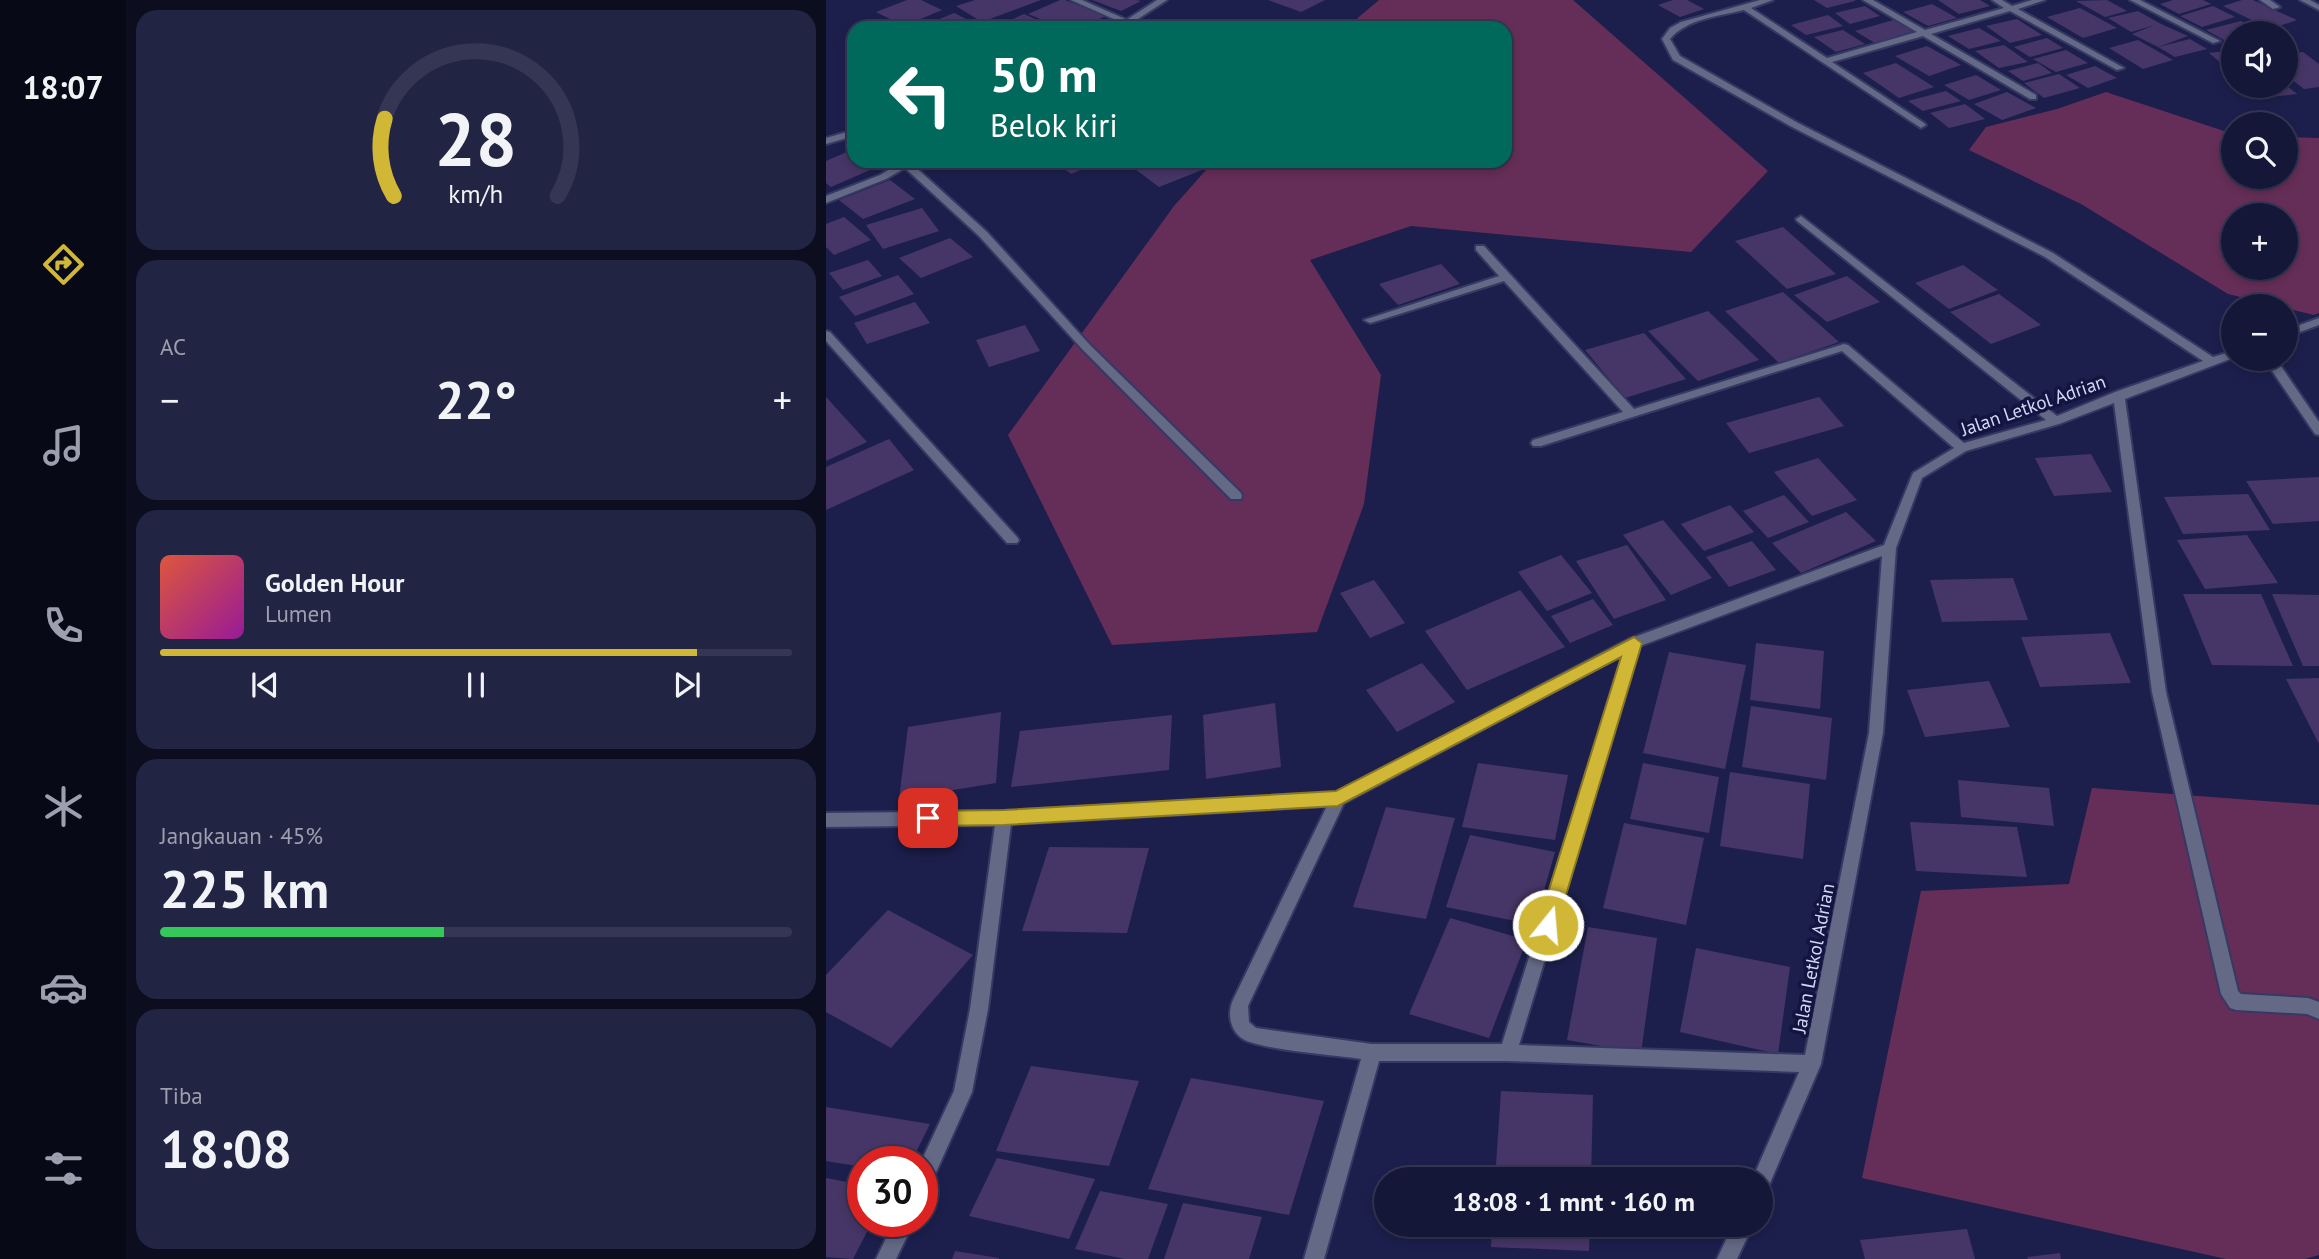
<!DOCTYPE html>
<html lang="id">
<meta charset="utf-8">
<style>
:root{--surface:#151739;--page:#222444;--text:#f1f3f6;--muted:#9d9fae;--line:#343653;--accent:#d1b736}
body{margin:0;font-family:"PT Sans",sans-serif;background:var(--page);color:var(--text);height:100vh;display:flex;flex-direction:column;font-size:26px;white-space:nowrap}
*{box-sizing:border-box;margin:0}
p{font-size:23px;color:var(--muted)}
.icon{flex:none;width:38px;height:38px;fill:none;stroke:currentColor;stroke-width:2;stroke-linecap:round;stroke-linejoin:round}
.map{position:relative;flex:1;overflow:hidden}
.side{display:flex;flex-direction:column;gap:10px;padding:10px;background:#0c0d1f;width:700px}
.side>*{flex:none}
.top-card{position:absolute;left:21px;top:21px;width:665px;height:147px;border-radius:21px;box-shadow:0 4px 10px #0003,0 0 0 2px var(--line);background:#00695c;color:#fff;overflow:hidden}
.fabs{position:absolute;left:1395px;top:21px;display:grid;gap:14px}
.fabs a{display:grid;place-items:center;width:77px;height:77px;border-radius:50%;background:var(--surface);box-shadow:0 4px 10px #0003,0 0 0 2px var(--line);font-size:35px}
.speed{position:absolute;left:21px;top:1146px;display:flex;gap:14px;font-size:35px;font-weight:700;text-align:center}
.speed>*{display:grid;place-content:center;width:91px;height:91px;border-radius:50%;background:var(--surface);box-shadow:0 4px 10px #0003,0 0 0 2px var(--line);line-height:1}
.speed .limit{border:10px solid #d22;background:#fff;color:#111}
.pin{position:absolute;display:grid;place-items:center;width:60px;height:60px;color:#fff;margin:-30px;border-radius:14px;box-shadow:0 4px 10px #0006}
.me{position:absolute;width:77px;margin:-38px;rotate:17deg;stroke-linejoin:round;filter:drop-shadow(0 0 5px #0008)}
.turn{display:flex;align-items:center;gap:24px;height:147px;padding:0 28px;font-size:32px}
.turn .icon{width:91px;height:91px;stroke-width:2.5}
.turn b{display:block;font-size:49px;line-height:60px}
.big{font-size:52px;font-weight:700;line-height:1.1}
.side .tile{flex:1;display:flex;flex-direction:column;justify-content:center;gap:10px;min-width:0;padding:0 24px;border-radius:21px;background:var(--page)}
.side .dial{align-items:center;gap:0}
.dial svg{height:182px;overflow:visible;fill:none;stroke:var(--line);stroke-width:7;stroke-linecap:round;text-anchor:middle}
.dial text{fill:var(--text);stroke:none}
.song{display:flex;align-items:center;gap:21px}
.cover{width:84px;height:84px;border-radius:10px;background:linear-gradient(135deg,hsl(10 70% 55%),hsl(300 70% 35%))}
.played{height:7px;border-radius:4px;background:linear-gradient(90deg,var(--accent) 85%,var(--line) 85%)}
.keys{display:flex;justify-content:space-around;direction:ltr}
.heat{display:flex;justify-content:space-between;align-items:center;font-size:38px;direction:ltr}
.charge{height:10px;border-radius:5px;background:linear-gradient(90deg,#34c759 45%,var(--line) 0)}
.trip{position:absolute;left:548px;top:1167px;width:399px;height:70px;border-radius:35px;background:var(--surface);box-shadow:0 4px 10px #0003,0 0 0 2px var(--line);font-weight:700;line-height:70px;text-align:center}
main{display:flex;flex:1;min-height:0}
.menu{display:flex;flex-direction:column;width:126px;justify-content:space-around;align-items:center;background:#080917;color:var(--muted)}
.menu .icon{width:49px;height:49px}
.menu .on{color:var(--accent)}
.menu b{font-size:32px;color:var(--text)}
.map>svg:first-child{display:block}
.green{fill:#652e58;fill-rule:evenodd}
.building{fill:#463667}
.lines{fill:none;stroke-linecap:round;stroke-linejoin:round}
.minor-casing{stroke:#353964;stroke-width:4}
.tertiary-casing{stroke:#353964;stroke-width:4}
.minor{fill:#646985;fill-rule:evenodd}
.tertiary{fill:#646985;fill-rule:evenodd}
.route{fill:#d1b736;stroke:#887723;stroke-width:2}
.labels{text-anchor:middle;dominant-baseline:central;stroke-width:7;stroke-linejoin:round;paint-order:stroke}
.street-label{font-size:19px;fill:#d2d8f5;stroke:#141441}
</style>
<main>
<nav class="menu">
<b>18:07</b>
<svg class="icon on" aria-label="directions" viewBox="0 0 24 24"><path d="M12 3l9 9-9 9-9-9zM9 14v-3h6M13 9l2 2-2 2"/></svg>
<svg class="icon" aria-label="music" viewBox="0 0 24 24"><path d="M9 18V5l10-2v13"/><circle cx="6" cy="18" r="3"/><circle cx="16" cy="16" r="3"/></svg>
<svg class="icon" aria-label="phone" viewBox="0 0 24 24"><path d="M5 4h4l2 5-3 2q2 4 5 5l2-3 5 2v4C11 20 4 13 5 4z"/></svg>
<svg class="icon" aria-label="climate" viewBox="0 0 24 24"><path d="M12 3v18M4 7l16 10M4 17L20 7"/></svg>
<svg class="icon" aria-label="car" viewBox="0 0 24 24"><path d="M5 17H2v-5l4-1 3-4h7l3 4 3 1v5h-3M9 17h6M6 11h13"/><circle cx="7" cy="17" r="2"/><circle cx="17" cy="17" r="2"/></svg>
<svg class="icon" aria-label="filters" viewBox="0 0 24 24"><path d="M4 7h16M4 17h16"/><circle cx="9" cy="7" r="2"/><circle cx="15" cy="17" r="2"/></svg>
</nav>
<section class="side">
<div class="tile dial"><svg viewBox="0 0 100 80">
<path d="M14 69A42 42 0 1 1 86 69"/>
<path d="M14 69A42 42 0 0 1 10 35" stroke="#d1b736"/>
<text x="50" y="56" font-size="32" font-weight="700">28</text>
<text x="50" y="72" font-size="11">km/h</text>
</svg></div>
<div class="tile"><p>AC</p>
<div class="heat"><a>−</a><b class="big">22°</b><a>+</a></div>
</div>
<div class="tile">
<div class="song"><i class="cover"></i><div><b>Golden Hour</b><p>Lumen</p></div></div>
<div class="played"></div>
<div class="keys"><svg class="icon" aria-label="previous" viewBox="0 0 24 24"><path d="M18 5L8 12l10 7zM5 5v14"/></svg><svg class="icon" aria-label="pause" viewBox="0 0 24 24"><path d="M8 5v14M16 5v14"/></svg><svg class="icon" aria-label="next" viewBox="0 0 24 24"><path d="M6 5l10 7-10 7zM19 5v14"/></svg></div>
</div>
<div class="tile"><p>Jangkauan · 45%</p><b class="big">225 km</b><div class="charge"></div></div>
<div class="tile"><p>Tiba</p><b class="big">18:08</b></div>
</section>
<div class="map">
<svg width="1493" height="1259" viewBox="0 0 1493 1259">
<rect width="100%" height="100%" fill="#1c1f4c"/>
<!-- green -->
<g class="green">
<path d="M553,0H747L942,171L865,252L585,226L484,260L555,375L538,504L491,632L286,645L182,435L348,206L388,161H679V28H520Z"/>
<path d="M1280,92L1407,134V177H1460V137L1493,138V313L1488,315L1402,294L1255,204L1143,150L1160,127L1231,109ZM1407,215H1460V268H1407Z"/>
<path d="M1266,788L1493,805V1255L1479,1259H1400L1036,1178L1095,891L1243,884Z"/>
</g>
<!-- building -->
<g class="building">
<path d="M81,0H95L116,10L78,26L50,12Z"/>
<path d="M149,0H215L156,22L130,6Z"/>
<path d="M234,0H239L280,16L253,28H237L202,14Z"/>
<path d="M266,0H311L315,1L295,11Z"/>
<path d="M442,0H499L475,12Z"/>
<path d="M847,0H861L878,9L854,17L832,5Z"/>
<path d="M988,0H1029V1L1001,8Z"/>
<path d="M1112,0H1154L1164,6L1133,14Z"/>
<path d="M1281,0L1301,11L1279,17L1250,1Z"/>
<path d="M1347,0H1377L1385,4L1353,14L1334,4Z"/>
<path d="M1416,0H1427L1471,20L1444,29L1397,6Z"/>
<path d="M1106,4L1131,18L1102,26L1077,12Z"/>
<path d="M1039,6L1054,16L1024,24L1009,13Z"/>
<path d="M1387,6L1409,17L1376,27L1354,16Z"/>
<path d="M1254,8L1291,28L1257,38L1221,17Z"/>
<path d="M1312,11L1335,24L1362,36L1332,47L1306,34L1329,25L1305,32L1282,18Z"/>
<path d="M128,13L159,28H92Z"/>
<path d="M198,14L223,25L216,28H167Z"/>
<path d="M1002,15L1017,26L980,35L965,25Z"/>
<path d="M1071,19L1091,32L1049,43L1029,31Z"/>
<path d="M1191,19L1216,35L1184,43L1160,26Z"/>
<path d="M1415,21L1439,33H1407V45L1380,30Z"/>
<path d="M1153,28L1175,41L1143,49L1122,36Z"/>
<path d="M1017,30L1039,44L1010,52L988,37Z"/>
<path d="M1221,38L1237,48L1204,57L1188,47Z"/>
<path d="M1364,39L1381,49L1349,57L1332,47Z"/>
<path d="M1312,40L1347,60L1317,69L1283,48Z"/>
<path d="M1178,45L1202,62L1173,68L1149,51Z"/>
<path d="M1101,46L1135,65L1103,76L1069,56Z"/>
<path d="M1240,50L1262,63L1230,72L1207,59Z"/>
<path d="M1407,50V73L1383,53Z"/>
<path d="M1477,52L1493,64V87L1478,89L1460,75V54Z"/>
<path d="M1070,63L1108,87L1073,98L1037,73Z"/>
<path d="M1212,63L1226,73L1197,81L1182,71Z"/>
<path d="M1269,66L1291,78L1262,88L1240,75Z"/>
<path d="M1233,74L1254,88L1218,98L1198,83Z"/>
<path d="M1150,75L1175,90L1143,100L1118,85Z"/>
<path d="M1422,86H1461L1471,94L1436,98Z"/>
<path d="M1120,91L1135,101L1097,111L1082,101Z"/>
<path d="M1181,92L1210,108L1176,120L1148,104Z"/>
<path d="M1139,104L1159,119L1123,128L1104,113Z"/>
<path d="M23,151L28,153V161H41L51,167L5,187L0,183V161Z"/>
<path d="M228,161H276L245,174Z"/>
<path d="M305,161H363L376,170L333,187L301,163Z"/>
<path d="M64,180L89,199L37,219L13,200Z"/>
<path d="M96,208L113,231L57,249L40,225Z"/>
<path d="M18,217L45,240L8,255L0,247V224Z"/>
<path d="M957,227L1010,274L961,289L909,241Z"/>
<path d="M124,238L147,257L95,278L73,258Z"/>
<path d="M42,260L56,276L17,290L3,273Z"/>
<path d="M615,264L634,284L572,305L553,284Z"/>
<path d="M1137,265L1172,290L1123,309L1089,283Z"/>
<path d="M72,275L88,294L29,316L13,297Z"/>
<path d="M1021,276L1054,302L1001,322L968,295Z"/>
<path d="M957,292L1013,342L953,363L899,311Z"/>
<path d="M1173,294L1215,325L1165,344L1124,312Z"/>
<path d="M89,302L104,323L41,344L28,323Z"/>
<path d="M882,311L933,360L872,381L822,331Z"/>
<path d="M199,325L214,351L163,367L150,340Z"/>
<path d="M818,333L860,379L799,398L759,350Z"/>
<path d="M0,397L41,442L0,461Z"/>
<path d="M993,397L1018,426L923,453L900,423Z"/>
<path d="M63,439L88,470L0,510V467Z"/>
<path d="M1265,454L1286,492L1228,496L1209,458Z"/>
<path d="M992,458L1031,500L986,516L948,472Z"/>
<path d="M1493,477V521L1447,524L1420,481Z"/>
<path d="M1422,494L1444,530L1357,534L1338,497Z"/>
<path d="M958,495L983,522L942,538L917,511Z"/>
<path d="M904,505L928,532L878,551L855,524Z"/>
<path d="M1020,512L1050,541L975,573L946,543Z"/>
<path d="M837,520L886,578L845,595L797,535Z"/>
<path d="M1421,535L1452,583L1379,589L1351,540Z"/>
<path d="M926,541L950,570L903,587L880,557Z"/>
<path d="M801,545L840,600L788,619L750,561Z"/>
<path d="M735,555L766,593L721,611L692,572Z"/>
<path d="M1187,578L1202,620L1116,622L1104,580Z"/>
<path d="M548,580L579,623L544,638L514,593Z"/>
<path d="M694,590L739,647L641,690L599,631Z"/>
<path d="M1357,594H1435L1467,666L1386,665Z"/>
<path d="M1446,594L1493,595V666H1477Z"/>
<path d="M767,599L787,625L744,643L725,616Z"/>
<path d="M1284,633L1305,683L1214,687L1195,637Z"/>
<path d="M930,643L998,651L994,709L924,700Z"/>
<path d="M843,652L920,665L899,769L817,753Z"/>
<path d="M596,663L629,702L571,732L540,690Z"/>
<path d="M1493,678V744L1460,679Z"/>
<path d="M1163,681L1184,727L1099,737L1081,690Z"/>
<path d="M449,703L455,767L380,779L377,715Z"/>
<path d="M925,706L1006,718L1000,780L916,767Z"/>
<path d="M175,712L170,783L73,799L82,727Z"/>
<path d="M346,715L343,770L185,787L194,731Z"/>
<path d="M652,763L742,775L729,840L636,827Z"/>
<path d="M817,763L893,777L883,833L804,819Z"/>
<path d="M904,772L984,784L977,859L894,846Z"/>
<path d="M1132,780L1223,788L1228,826L1135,817Z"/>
<path d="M560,807L629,818L600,919L527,907Z"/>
<path d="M1084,822L1191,827L1201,877L1090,871Z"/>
<path d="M798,823L878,838L860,925L777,908Z"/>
<path d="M644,835L729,852L708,925L620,907Z"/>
<path d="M223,847L323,848L301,933L196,931Z"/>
<path d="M62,910L147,955L65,1048L0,1012V975Z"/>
<path d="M624,918L701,940L663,1038L583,1014Z"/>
<path d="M762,927L831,938L815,1053L741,1040Z"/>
<path d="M870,948L964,967L952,1054L854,1032Z"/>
<path d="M205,1066L313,1081L283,1166L170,1151Z"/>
<path d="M365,1078L498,1101L463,1215L322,1189Z"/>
<path d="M675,1091L767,1095L765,1180H669Z"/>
<path d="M0,1107L104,1124L85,1162H37V1167L0,1161Z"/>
<path d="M171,1158L269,1179L243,1239L143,1216Z"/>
<path d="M0,1178L37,1185V1222H46L27,1259L0,1257Z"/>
<path d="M274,1191L342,1204L322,1259H299L249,1249Z"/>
<path d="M357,1203L436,1217L423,1259H338Z"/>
<path d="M666,1225H764L763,1251L665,1247Z"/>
<path d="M1141,1229L1149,1259H1039L1034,1240Z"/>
<path d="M129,1251L173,1258V1259H126Z"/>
<path d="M1234,1253L1235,1259H1202L1201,1257Z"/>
</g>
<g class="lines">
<defs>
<g id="minor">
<path d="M245,0H256L306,22L299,24Z"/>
<path d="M934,0H947L925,8L1001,58L1091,32L1037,0H1047L1099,30L1178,8L1166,0H1176L1186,6L1206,0H1219L1192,9L1298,68L1291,70L1184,11L1105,34L1210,95V99H1204L1097,36L1006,62L1098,123L1100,125L1095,128L918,10C894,16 860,19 844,39L854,56L972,123L1227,253L1387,357L1407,351V358L1299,399L1340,692L1412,991L1415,994L1482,998L1493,1002V1019L1481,1014L1410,1010L1404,1008L1395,994L1326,692L1288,403L1233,424L1140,451L1096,478L1070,548L1057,733L995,1064L941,1190L934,1192V1180H926L973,1072L682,1061H553L498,1259H478L535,1059C509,1055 436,1050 417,1039C404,1031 401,1013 407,1000L501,806L185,824L162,1009L146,1092L103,1188L96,1190L95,1162L128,1091L144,1009L169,825L0,827V813L178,811L510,793L803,639L1058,545L1087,473L1128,448L1016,351L715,446H707L705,443L707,440L797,412L678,281L548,322L544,323L538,320L673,276L650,250V246H658L808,409L1018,344L1022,345L1138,443L1220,420L971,221L970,219L975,216L1231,416L1289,392L1377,361L1219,257L966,127L847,60L836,39L844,28L855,22ZM1056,556L1043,733L979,1055L693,1045L814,646ZM797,655L676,1044H546L430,1028L423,1022L422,1006L518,803Z"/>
<path d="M1304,0H1314L1394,41L1387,43Z"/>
<path d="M1434,0H1444L1454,7L1447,9Z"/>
<path d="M1474,0H1484L1493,5V10Z"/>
<path d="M77,161H89L86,164L161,232L264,345L415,493L416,496L415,499H405L256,349L153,236L79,168L60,179L0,203V196L54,175Z"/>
<path d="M1493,318V325L1460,337V330Z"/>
<path d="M0,331L4,332L191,537L193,540L191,543H181L0,341Z"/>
<path d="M1438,359H1450L1493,422V435L1489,434Z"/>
<path d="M68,1222H88L70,1259H50Z"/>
<path d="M907,1225H927L911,1259H891Z"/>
</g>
<g id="tertiary">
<path d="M331,0H341L298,28H288Z"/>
<path d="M28,130V136L0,144V138Z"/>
</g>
</defs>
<!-- minor casing -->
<use href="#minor" class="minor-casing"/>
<!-- tertiary casing -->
<use href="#tertiary" class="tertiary-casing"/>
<!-- minor -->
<use href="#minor" class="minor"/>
<!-- tertiary -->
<use href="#tertiary" class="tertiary"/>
</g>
<!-- route -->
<path class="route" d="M808,637L816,643L731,925L728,931L722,933L715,931L712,925L795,657L512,806L178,825L102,826L95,824L93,818L95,813L102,811L178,810L510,791Z"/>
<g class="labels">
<!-- street labels -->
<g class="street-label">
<text transform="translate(1207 405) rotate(-19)">Jalan Letkol Adrian</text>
<text transform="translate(987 958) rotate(-79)">Jalan Letkol Adrian</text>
</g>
</g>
</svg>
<div class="fabs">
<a><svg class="icon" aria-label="sound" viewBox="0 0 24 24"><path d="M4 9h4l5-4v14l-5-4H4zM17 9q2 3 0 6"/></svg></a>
<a><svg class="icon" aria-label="search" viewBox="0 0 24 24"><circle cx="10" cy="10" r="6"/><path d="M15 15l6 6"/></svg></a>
<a>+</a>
<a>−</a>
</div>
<div class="speed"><div class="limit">30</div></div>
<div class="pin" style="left:102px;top:818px;background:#d93025"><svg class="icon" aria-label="arrive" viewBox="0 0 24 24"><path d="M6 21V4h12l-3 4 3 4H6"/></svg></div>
<svg class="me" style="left:722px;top:925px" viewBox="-20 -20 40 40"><circle r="17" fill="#d1b736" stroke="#fff" stroke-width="3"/><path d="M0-11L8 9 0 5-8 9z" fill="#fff"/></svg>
<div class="trip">18:08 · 1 mnt · 160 m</div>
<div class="top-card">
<div class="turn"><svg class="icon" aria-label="left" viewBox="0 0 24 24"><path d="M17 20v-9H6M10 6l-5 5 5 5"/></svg><div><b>50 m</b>Belok kiri</div></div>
</div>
</div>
</main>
